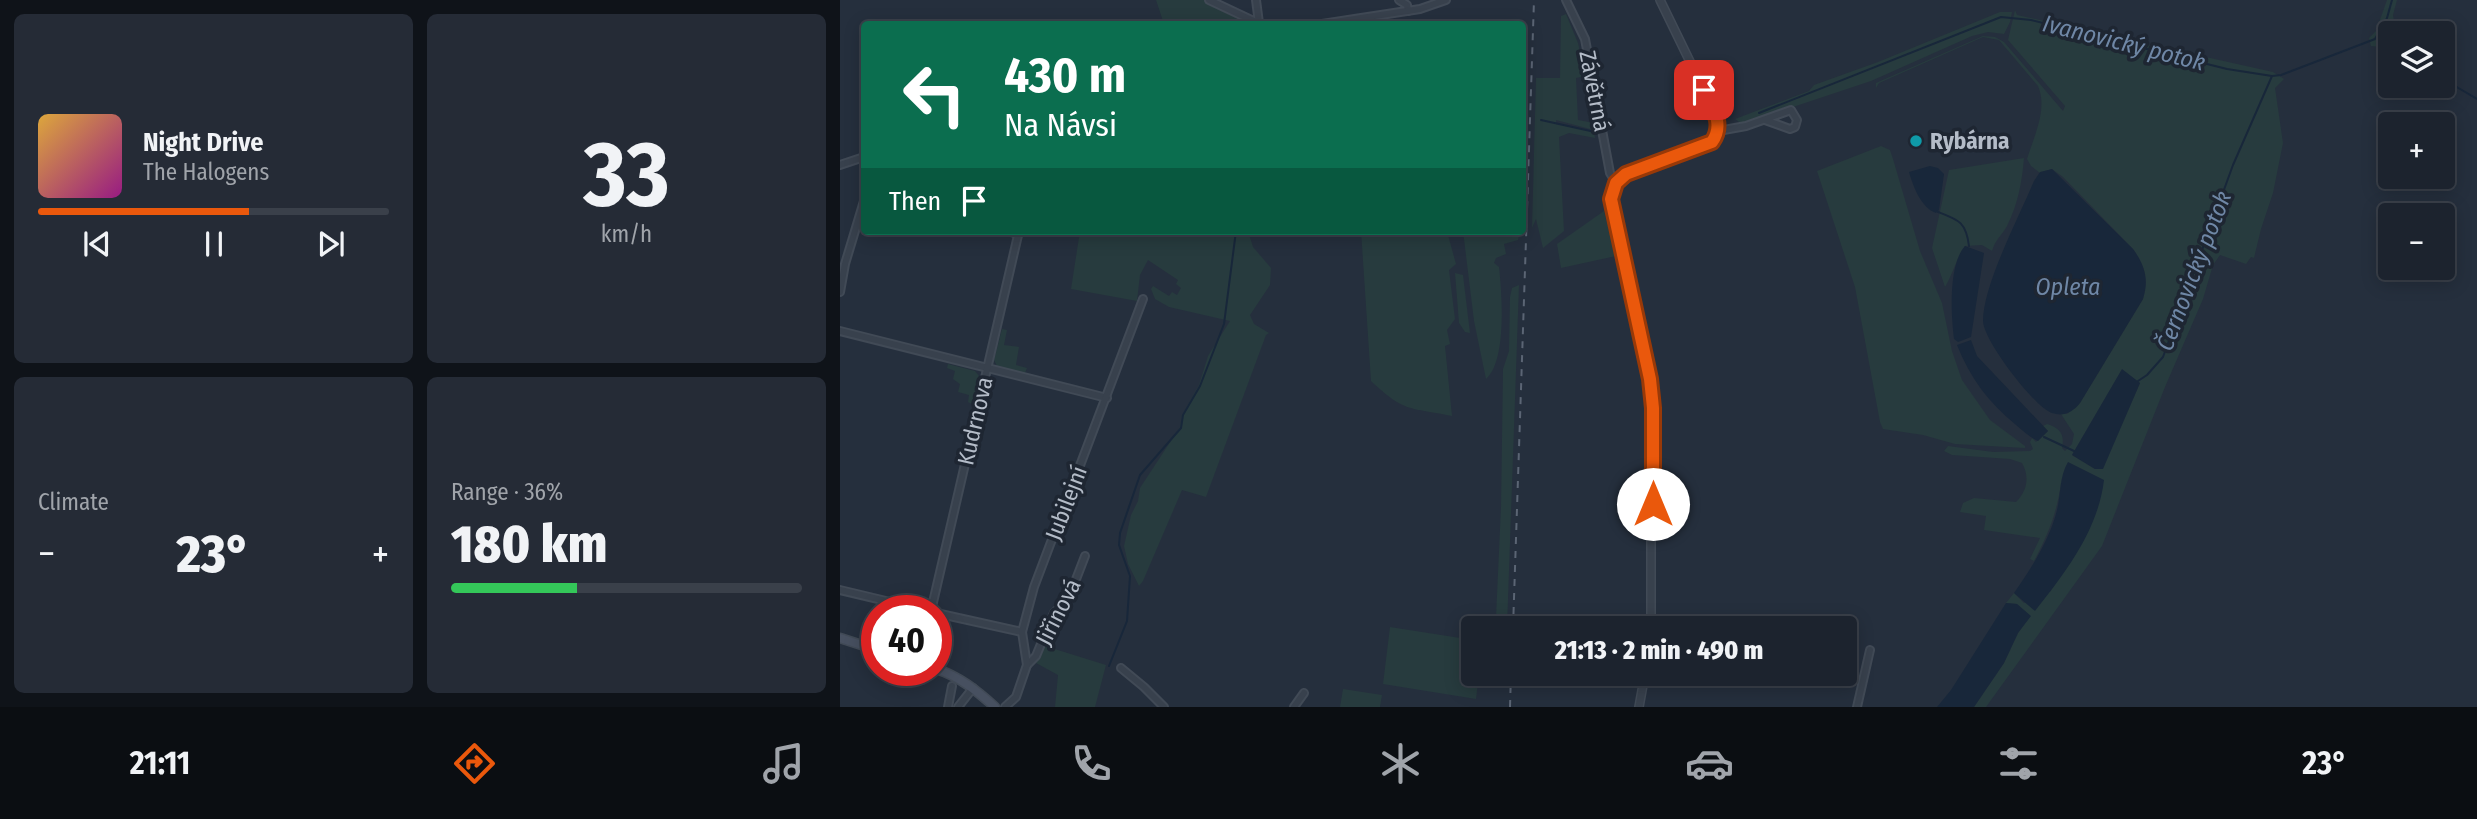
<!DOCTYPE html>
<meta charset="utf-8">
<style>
:root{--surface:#1c232e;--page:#252b36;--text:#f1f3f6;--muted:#a0a4aa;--line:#3a404a;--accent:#ea580c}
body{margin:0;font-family:"Fira Sans Condensed",sans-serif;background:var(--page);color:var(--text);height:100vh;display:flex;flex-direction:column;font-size:26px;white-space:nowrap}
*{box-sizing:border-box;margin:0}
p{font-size:23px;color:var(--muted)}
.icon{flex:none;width:38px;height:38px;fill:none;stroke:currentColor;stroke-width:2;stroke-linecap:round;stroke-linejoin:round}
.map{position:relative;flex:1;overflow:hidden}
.details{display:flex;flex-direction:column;gap:14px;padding:14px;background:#0f1319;width:840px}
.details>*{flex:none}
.banner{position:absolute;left:21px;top:21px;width:665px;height:214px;border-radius:7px;box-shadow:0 4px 18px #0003,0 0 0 2px var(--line);background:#0b6e4f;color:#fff;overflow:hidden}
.buttons{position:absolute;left:1538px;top:21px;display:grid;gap:14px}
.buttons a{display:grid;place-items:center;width:77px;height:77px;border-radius:7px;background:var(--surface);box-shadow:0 4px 18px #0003,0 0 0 2px var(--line);font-size:35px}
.speed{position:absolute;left:21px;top:595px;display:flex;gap:14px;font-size:35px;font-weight:700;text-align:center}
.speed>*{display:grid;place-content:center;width:91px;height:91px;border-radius:50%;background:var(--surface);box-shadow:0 4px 18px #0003,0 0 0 2px var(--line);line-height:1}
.speed .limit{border:10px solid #d22;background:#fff;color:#111}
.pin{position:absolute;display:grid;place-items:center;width:60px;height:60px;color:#fff;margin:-30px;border-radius:14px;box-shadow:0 4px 10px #0006}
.me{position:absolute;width:77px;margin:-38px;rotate:0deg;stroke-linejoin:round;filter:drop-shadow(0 0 5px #0008)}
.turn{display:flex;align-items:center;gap:24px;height:147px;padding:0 28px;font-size:32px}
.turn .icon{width:91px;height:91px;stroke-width:2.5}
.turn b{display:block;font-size:49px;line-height:60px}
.then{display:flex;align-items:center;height:66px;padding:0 28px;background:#0003;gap:14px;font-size:26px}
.big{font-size:52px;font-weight:800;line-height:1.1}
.details .widget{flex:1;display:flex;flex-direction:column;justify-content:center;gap:10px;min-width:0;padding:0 24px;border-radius:10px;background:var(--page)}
.details .dial{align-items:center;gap:0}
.dial b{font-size:91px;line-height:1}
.song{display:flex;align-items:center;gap:21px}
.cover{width:84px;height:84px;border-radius:10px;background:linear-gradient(135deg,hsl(40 70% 55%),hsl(310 70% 35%))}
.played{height:7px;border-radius:4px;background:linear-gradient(90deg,var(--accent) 60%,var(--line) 60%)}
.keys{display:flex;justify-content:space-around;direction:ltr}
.heat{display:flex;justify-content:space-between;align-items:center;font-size:38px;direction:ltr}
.charge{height:10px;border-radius:5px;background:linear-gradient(90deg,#34c759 36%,var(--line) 0)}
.details .tiles{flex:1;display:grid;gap:14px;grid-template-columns:repeat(2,1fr)}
.trip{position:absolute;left:621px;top:616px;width:396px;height:70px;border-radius:7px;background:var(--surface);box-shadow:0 4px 18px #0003,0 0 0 2px var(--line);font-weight:800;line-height:70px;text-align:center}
.tab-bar{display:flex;height:112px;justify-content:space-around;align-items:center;background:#0b0e12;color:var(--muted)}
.tab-bar .icon{width:49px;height:49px}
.tab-bar .active{color:var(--accent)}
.tab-bar b{font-size:32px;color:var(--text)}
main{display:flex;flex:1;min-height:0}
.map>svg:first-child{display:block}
.green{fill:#273b3e;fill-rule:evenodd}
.water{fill:#18273a}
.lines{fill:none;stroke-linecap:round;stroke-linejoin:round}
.stream{stroke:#18273a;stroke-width:2}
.minor-casing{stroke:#414a56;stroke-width:10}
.tertiary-casing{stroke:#414a56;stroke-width:10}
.secondary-casing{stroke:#414a56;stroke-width:11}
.minor{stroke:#38414d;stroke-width:6}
.tertiary{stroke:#38414d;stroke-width:7}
.secondary{stroke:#475060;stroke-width:8}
.rail{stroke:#5b6574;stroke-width:2;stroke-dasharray:7 7;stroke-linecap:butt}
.route-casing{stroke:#983908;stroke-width:18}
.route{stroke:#ea580c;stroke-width:12}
.culture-dot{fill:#0f9aa8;stroke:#1e2632;stroke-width:2.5}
.labels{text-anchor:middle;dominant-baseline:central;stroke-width:7;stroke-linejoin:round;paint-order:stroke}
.street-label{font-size:23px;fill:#b4bcc8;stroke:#1e2632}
.poi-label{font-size:23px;font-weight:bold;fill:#b4bcc8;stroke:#1e2632;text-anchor:start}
.water-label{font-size:24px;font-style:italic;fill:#6f87a6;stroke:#1e2632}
</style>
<main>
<section class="details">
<div class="tiles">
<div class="widget">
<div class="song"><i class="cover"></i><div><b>Night Drive</b><p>The Halogens</p></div></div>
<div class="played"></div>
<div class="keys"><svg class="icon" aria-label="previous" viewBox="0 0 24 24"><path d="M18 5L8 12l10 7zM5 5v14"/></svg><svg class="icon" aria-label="pause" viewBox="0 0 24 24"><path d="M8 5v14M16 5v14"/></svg><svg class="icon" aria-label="next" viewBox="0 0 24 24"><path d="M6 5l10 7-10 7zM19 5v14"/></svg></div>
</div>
<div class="widget dial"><b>33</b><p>km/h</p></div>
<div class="widget"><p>Climate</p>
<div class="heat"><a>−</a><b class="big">23°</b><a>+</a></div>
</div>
<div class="widget"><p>Range · 36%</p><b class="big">180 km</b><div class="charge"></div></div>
</div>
</section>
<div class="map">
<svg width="1637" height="707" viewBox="0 0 1637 707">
<rect width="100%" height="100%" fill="#252f3d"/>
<!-- green -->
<g class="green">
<path d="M316,0H364L370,5L410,24H324Z"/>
<path d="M1547,0H1557L1553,15L1556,33H1550V52L1541,47L1531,46L1529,38L1536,31Z"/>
<path d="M1175,10L1177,15L1433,72L1444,79L1435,88L1443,143L1433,193L1421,229L1414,258L1411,257L1406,264L1380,255L1373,265L1363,299L1325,387L1262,546L1146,707H1134L1164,663L1178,633L1190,616L1177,604L1166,603L1174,593L1184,603L1211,591L1221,483C1217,513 1208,535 1194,561L1190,559L1200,538L1144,530L1146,516L1120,512L1123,503L1134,498L1176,502C1187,491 1190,477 1182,463L1170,459L1112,455L1104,451L1108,446L1153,452L1190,451L1193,449L1190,442L1192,438L1196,442L1208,431L1203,426L1207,424C1220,428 1225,434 1222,448L1225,451L1232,444L1234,434L1221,414H1227L1240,403L1303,299C1309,279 1305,266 1293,249L1223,177L1212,169L1200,173L1191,166L1187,159C1194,136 1208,109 1198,86L1159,40L1143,37L1039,83L1036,88V83L1143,36L1155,37L1164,42L1223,111L1225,106L1168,40ZM1282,370L1300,383L1262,469H1255L1232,455Z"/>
<path d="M1160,12H1172L1170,22L1164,34L1148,32L1132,36L1031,81L902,124L895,119L969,91L974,85L1038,62Z"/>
<path d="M726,14L738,43L745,76L736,78L738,120L754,123V130L716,120V124L754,132L755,138L729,133L719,137L724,231L703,248L696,219L692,228L696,78H720L721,16Z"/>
<path d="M1041,146L1050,150L1053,159L1080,251L1102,303L1112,351L1122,380L1150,420L1185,446V448L1115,444L1083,435L1043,429L1040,422L1015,287L977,171Z"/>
<path d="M1184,158C1182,182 1178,204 1167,226C1162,235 1155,240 1152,251L1142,245L1125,246C1116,259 1113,274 1105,287L1092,248L1109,170Z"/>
<path d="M764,211L776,256L721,268L717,244Z"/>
<path d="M240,231H408L413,247L431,268L430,285L410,315L414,324L429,333L426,335L366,497L342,490L303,581L299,586L288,564L284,546L291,515L298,501L300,488L340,427L342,415L359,385L368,356L390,321L329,307L315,299L311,289L313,286L329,296L332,292L337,295L341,288L336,284L338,280L308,260L300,275L297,301L231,289Z"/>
<path d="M521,231H604L608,235L616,264L609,270L615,319L607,330L610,344L605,346L612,416C569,407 565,413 531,381Z"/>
<path d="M623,231H680L678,240L664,244L666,254L656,258L654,263L659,267C662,293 667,361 646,379L634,321Z"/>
<path d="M615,273L623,275L630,333L625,332L619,323Z"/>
<path d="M679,285L667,628H644L641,626L652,624L656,617L661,507L663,369L669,351L670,297L672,288Z"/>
<path d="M162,329L167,330L164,345L179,347L176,365L187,368L185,373L157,366L154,360Z"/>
<path d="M108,364L135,371L139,376L132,404L128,402L129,395L118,392L120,384L113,379L115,371L107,368Z"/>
<path d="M550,627L633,640L634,674H639L636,699L543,684Z"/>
<path d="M205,646L266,665L255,707H215L218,675L196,663Z"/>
<path d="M503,689L542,695L540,707H500Z"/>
</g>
<!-- water -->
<g class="water">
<path d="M1090,166L1098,168L1104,174L1099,210L1096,213C1081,208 1073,186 1069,172Z"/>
<path d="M1212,169L1293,249C1305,266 1309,279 1303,299L1240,403C1233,412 1224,417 1212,413C1195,408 1143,340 1143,321C1143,285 1179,217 1194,181L1200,172Z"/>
<path d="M1125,246L1144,253L1131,337L1118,342L1114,339C1111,315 1108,265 1125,246Z"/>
<path d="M1131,340L1137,356L1208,431L1198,441C1191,438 1183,431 1176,425C1149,403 1130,378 1117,345Z"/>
<path d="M1282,369L1300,383L1263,469H1255L1232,455Z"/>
<path d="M1228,462L1264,480C1258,530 1226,572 1195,611L1174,593C1191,569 1210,539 1217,510C1221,495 1219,477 1228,462Z"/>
<path d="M1166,603L1177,604L1191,616L1178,633L1164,663L1134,707H1097L1111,690Z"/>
</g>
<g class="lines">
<!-- stream -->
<g class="stream">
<path d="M1547,21L1551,33"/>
<path d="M1603,79L1637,99"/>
<path d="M919,113L1161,17L1191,20L1387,69L1432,76L1441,75L1535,39L1547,18L1552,0"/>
<path d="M701,120L755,132"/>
<path d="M1098,212C1119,220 1126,222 1129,246"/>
<path d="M1298,381L1307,375L1323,357L1393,165L1432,76"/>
<path d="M1204,437L1234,451"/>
<path d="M269,666L287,621L290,576L279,545L280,533L300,475L341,428L343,415L360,386L384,324L396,231"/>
</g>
<defs>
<g id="minor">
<path d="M369,0L420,24"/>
<path d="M416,0L419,23"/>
<path d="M559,0L567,5L568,11"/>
<path d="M726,0L745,39L770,173L776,183"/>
<path d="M482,24L580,9L606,0"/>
<path d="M878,131L906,126L951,110L957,120L955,127L950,129L925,120"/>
<path d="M0,165L24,157"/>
<path d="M167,231L178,234"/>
<path d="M0,292L5,264L24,201"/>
<path d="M0,331L267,398"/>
<path d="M0,590L88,611"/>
<path d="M91,611L179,231"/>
<path d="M96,613L182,632"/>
<path d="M187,665L196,656L214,613L228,600L245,556"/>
<path d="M281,668L304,687L324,707"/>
<path d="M108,707L112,686"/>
<path d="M118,707L133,688"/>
<path d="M165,707L176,697L187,665L182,632L194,587L303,299"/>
<path d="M454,707L464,693"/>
<path d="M1017,707L1030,650"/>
</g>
<g id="tertiary">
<path d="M811,628V392L771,199L776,183L786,174L868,144C879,136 880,125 875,113L820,0"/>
<path d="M799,707L805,674"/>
</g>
<g id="secondary">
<path d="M0,638L37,650"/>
<path d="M96,669C119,676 137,691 155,707"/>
</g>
</defs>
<!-- minor casing -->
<use href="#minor" class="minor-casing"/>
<!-- tertiary casing -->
<use href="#tertiary" class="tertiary-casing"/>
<!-- secondary casing -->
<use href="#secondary" class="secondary-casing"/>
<!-- minor -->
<use href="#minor" class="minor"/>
<!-- tertiary -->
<use href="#tertiary" class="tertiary"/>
<!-- secondary -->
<use href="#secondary" class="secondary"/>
<!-- rail -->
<g class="rail">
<path d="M673,628L694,0"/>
<path d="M670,707L671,674"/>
</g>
</g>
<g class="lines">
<defs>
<path id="route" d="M813,504V408L810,379L771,199L776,183L786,174L872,142C885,124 872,107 864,90"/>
</defs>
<!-- route casing -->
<use href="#route" class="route-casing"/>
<!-- route -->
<use href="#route" class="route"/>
</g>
<!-- markers -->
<circle class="culture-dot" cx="1076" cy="141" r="7"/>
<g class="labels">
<!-- street labels -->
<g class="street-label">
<text transform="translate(755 91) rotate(79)">Závětrná</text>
<text transform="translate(135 421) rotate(-77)">Kudrnova</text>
<text transform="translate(226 503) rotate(-69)">Jubilejní</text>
<text transform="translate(218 612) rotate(-63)">Jiřinová</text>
</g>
<!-- poi labels -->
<g class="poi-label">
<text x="1090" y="141">Rybárna</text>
</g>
<!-- water labels -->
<g class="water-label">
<text transform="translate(1284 43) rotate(14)">Ivanovický potok</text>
<text transform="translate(1354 271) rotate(-69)">Černovický potok</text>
<text x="1228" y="287">Opleta</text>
</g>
</g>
</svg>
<div class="buttons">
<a><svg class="icon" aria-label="layers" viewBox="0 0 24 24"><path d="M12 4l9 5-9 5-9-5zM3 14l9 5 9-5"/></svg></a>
<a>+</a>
<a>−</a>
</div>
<div class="speed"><div class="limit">40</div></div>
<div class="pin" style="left:864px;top:90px;background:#d93025"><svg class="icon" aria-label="arrive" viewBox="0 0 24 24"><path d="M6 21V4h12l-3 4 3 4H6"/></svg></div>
<svg class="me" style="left:813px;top:504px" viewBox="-20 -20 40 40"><circle r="19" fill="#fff"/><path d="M0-13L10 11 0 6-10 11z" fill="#ea580c"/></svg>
<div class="trip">21:13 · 2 min · 490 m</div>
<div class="banner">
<div class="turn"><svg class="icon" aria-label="left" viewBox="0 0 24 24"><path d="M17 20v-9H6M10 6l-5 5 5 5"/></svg><div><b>430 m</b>Na Návsi</div></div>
<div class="then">Then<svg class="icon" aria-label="arrive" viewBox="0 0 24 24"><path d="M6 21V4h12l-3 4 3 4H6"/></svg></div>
</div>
</div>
</main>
<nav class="tab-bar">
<b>21:11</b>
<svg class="icon active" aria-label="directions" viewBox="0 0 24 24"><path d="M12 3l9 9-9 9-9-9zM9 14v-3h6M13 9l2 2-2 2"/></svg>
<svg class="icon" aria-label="music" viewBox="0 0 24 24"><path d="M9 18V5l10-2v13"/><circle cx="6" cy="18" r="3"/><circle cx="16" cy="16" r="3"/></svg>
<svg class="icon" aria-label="phone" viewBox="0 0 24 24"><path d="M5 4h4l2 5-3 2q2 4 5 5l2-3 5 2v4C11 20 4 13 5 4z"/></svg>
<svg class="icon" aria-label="climate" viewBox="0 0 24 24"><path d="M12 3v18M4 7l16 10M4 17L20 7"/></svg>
<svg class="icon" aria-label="car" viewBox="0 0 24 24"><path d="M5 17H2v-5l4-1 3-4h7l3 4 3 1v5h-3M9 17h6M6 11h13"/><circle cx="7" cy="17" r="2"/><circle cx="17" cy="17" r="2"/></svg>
<svg class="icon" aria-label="filters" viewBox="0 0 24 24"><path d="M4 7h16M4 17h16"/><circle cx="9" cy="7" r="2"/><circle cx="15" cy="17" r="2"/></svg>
<b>23°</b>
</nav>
